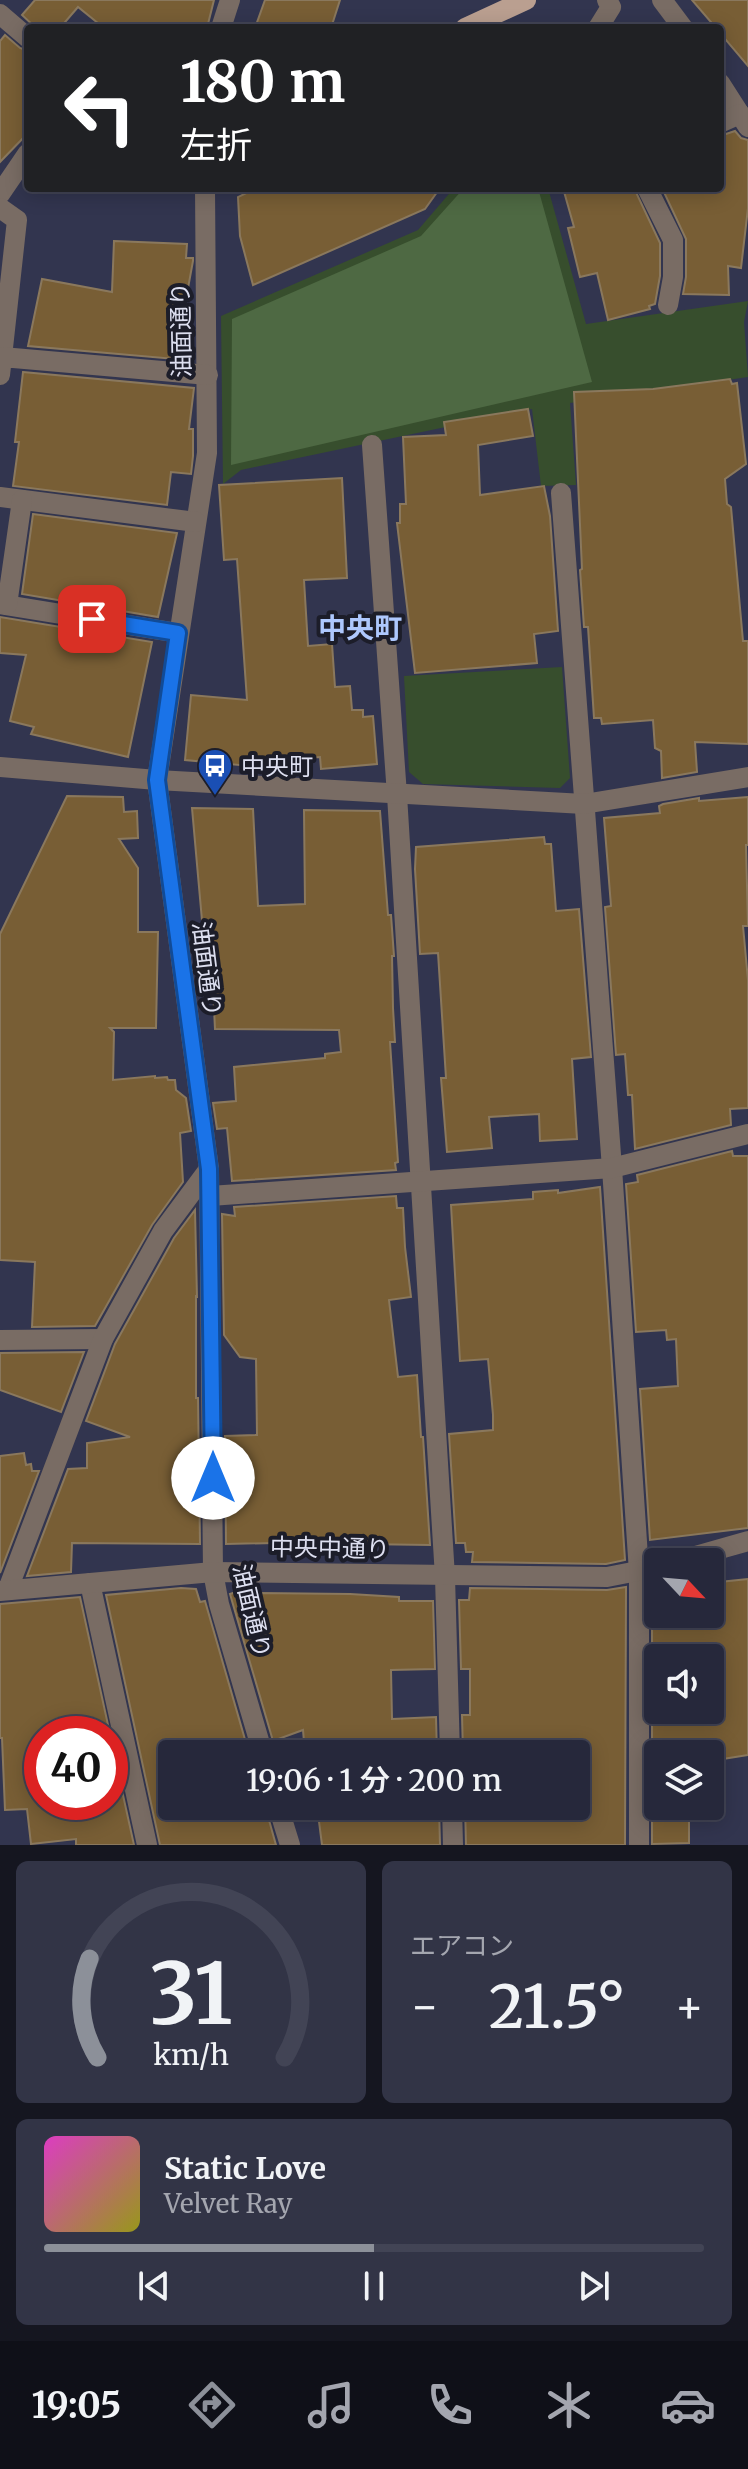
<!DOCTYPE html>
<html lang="ja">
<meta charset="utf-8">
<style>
:root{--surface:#26283b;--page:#323446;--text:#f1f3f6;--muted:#a4a6af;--line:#424455;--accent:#8c9099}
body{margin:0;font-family:Merriweather,"Noto Sans JP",serif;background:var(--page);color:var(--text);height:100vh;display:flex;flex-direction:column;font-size:30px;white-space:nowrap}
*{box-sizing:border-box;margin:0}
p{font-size:26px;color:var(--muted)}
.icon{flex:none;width:44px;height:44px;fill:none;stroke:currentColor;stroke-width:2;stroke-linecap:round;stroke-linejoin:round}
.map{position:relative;height:1845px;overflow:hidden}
.sheet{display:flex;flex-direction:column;gap:16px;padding:16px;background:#151620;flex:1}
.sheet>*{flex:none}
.top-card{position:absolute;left:24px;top:24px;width:700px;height:168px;border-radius:8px;box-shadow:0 4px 20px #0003,0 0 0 2px var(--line);background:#202124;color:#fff;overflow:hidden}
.needle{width:52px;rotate:116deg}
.buttons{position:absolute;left:644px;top:1548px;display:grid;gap:16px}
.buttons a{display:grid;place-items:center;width:80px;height:80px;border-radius:8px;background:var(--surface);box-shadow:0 4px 20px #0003,0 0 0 2px var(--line);font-size:40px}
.speed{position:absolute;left:24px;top:1716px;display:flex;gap:16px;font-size:40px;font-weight:700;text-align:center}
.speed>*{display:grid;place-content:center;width:104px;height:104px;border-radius:50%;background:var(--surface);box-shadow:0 4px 20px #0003,0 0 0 2px var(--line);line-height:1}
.speed .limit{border:12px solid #d22;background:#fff;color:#111}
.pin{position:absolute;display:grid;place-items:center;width:68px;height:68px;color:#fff;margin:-34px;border-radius:16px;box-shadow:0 4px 12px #0006}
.me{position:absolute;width:88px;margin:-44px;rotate:0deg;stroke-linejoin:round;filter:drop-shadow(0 0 6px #0008)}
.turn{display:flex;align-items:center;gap:28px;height:168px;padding:0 24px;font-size:36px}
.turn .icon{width:104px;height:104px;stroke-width:2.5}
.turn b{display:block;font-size:56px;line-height:68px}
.big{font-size:60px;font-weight:600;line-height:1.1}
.sheet .tile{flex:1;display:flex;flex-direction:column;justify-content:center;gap:12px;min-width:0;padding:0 28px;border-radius:12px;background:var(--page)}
.sheet .dial{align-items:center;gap:0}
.dial svg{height:208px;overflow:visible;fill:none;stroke:var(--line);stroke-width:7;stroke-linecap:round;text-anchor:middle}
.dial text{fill:var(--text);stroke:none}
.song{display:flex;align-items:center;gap:24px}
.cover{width:96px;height:96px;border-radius:12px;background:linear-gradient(135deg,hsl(310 70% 55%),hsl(60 70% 35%))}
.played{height:8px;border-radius:4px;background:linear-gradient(90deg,var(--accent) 50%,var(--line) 50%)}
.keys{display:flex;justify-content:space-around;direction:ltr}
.heat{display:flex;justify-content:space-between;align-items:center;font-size:44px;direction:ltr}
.sheet .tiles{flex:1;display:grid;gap:16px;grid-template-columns:1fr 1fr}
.tile:last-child{grid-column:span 2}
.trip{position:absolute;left:158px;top:1740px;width:432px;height:80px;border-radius:8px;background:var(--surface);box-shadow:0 4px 20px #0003,0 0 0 2px var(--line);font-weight:600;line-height:80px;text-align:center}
.tabs{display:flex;height:128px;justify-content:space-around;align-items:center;background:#0f1018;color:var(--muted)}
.tabs .icon{width:56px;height:56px}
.tabs .on{color:var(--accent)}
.tabs b{font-size:36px;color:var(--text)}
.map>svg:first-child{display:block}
.green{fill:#374e2d}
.forest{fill:#4e6943}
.building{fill:#785e35;stroke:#8a785d;stroke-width:2;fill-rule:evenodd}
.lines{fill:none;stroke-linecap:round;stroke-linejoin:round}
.minor{stroke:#796c64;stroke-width:20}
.major{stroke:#ba9f90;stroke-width:20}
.route-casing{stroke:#114b97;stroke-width:20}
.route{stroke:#1a73e8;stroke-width:14}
.labels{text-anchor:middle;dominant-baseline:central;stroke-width:8;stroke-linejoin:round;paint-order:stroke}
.street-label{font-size:24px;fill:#dddff0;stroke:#1c1d29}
.poi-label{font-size:24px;fill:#dddff0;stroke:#1c1d29;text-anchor:start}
.quarter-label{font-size:28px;font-weight:bold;fill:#aec8fd;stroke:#1c1d29}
</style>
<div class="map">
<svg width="748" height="1845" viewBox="0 0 748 1845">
<rect width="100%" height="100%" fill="#32354f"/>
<!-- green -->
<g class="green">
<path d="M454,188H548L586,324L748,301L744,322L748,377L570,403L576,485L541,486L532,409L241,470L223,484L221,316L418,230Z"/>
<path d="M562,667L570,778L560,788L423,784L409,772L404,676Z"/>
</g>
<!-- forest -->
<path class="forest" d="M464,188H538L592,382L231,465L232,319L421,236Z"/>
<!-- building -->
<g class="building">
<path d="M35,0H214L207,28H104L78,7L60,28H36L22,15Z"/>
<path d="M265,0H340L331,28H255Z"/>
<path d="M692,0H748V66L720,33V28H716Z"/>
<path d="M5,35L20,48L28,51V133L0,162V41Z"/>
<path d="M735,131L741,138L748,140V208L741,268L728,266L729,295L683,294L686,277V239L662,188H720V136Z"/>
<path d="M257,188H440L425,209L253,285L240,236L238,197Z"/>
<path d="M563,188H634L660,243V276L655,304L649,306L650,309L608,320L597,273L580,277L568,228L574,227Z"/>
<path d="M114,241L187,244L186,258H193V261L175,359L28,346L42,279L112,292Z"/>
<path d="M23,372L194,388L189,429H193V456L191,474L171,472L167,505L13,486L19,442H15Z"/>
<path d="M730,379L732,384L737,383L746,464L725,479L727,504L731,507L743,641H748V744L695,742L697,772L662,778L661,751L655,748L653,720L602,724L601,718H594L588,627H584L580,570L582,569L574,392L653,389Z"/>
<path d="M528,409L533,436L478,445L480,495L544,486L550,516L558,631L534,634L537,663L415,673L397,523H400V504H406L403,437L446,435L444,422Z"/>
<path d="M342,478L347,578L304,580L308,646L332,644L335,687L350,686L352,710H363V717L373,716L377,764L321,769L320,757L250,762V766L185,760L191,695L247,700L237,559L224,560L219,485Z"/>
<path d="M33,514L177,533L158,617L22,594Z"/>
<path d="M0,617L152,642L128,757L31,734L34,727L10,721L26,655L0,653Z"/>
<path d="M67,796L123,797L124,812L137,811L138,838L119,839L138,868V932H158L156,1028H110L114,1032L113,1080L155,1076V1078L167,1077L168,1080H175L176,1090L186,1098L191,1131L180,1133L183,1182L152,1225L95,1326L32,1327L35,1262L0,1260V934Z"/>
<path d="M748,797V845H746L748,926H743L748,980V1108L730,1109L731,1125L635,1149L632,1095H628L625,1054L616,1055L605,907L611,906L604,818L660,813L659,806L663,804L699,798V801Z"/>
<path d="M192,808L253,809L258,906L305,904L304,810L380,811L388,915H391L394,956H392L393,1008L395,1042H390L398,1162L395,1163L396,1170L232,1181L227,1128L217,1129L213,1103L236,1101L234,1067L325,1058V1054L341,1052L339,1030L215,1029L213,988H208Z"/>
<path d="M544,837L545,844H551L556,911L579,909L591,1057L572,1059L577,1139L540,1141L539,1114L489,1117L492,1148L447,1152L441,1078H446L438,953L420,954L415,869L416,847Z"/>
<path d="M732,1151L733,1156H748V1528L650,1540L640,1389L678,1386L676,1339L667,1340L666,1330L636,1332L626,1184L638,1182L637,1175Z"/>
<path d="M600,1187L625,1560L606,1564L472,1562L473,1552H466L465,1543H456L449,1434L493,1430V1415L488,1359L460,1361L451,1205L533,1199V1192L558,1190V1193Z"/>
<path d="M396,1196L397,1208H403L405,1247L411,1297L389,1300L398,1377L417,1375L421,1437H423L430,1545L361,1544V1541L226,1544L225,1436L257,1435L256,1359L240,1357L224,1335L222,1214L235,1216L234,1207Z"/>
<path d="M195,1210L197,1298L196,1295V1398H198L200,1544L72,1543L71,1572L27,1576L68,1469L87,1468V1443L130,1437L86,1421L115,1344L174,1238Z"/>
<path d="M84,1352L61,1412L0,1390V1353Z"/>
<path d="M24,1453L26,1465L31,1464L32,1471H39L0,1573V1456Z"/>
<path d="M748,1579V1755L710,1761V1754H658V1806H689V1843L652,1844V1588H658V1614H710V1583ZM658,1658H710V1713L658,1714Z"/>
<path d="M626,1587L625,1845H466L465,1806H576V1754H463L462,1715H470V1669H461L459,1600H469L470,1588L607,1590Z"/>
<path d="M181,1588L196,1589L200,1602L205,1601L248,1750L237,1754H172V1806H265L276,1845H160L106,1595Z"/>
<path d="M236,1592H247L248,1596L259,1593L350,1594L399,1597V1601H433L435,1669L391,1670L392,1719L436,1717L437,1754H305L303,1730L273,1741L232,1601L230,1594Z"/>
<path d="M80,1597L110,1734H42V1802H110V1736L134,1845H76V1839L31,1844L27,1809L5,1810L2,1738H0V1604Z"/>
<path d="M317,1806H439L440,1845H322Z"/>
</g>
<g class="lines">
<!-- minor -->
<g class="minor">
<path d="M662,0L683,28"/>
<path d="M0,14L28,38"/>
<path d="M221,28L230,0"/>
<path d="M598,28L611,7L607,0"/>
<path d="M720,83L748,127"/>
<path d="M720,123L740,114"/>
<path d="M205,188L207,453L157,780L209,1169L213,1572L219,1604L263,1754"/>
<path d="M647,188L673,240V277L668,305"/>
<path d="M0,194L28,153"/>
<path d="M0,208L17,220L2,357"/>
<path d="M0,375L2,357L208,375"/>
<path d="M372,445L397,795L445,1577L450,1754"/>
<path d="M561,493L612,1168L639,1572V1845"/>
<path d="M0,497L196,522"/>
<path d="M0,604L178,633"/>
<path d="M7,605L22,500"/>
<path d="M0,767L157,780L584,804L748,777"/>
<path d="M210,1196L612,1168L748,1134"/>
<path d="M0,1340L103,1339"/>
<path d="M674,1562L748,1541"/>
<path d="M90,1583L147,1845"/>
<path d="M8,1589L103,1339L163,1231L209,1169"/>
<path d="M0,1591L213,1572L607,1577L658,1567"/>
<path d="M278,1806L290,1845"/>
<path d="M452,1806L453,1845"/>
</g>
<!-- major -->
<path class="major" d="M465,28L526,0"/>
</g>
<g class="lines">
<defs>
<path id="route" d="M92,619L178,633L157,780L209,1169L213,1478"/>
</defs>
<!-- route casing -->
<use href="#route" class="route-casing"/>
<!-- route -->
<use href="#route" class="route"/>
</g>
<!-- icons -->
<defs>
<symbol id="bus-pin" viewBox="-11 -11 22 30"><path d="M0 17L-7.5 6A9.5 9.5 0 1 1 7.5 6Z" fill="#1a4fb4" stroke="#1c1d29"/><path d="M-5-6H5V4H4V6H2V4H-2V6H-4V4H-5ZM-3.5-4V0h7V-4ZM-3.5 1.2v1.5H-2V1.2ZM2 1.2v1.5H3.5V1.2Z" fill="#fff"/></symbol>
</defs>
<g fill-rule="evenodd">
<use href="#bus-pin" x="195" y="746" width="40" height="54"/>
</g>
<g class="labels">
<!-- street labels -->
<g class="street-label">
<text transform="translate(181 330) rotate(-91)">油面通り</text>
<text transform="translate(207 969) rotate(83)">油面通り</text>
<text transform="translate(330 1548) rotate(1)">中央中通り</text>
<text transform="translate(252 1611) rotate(77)">油面通り</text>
</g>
<!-- poi labels -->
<g class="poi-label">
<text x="241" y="766">中央町</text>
</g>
<!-- quarter labels -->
<g class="quarter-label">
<text x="360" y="628">中央町</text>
</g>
</g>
</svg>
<div class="buttons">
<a><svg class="needle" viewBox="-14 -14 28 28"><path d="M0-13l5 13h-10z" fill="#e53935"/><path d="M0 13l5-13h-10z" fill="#a4a6af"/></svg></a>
<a><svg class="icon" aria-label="sound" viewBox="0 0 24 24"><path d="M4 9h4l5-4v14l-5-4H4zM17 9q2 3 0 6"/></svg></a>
<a><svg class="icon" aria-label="layers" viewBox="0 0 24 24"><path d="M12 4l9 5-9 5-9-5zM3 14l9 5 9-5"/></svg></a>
</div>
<div class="speed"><div class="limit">40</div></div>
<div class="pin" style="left:92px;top:619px;background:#d93025"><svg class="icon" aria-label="arrive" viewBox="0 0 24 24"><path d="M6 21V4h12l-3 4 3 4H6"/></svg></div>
<svg class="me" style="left:213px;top:1478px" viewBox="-20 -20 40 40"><circle r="19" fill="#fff"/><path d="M0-13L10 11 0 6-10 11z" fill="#1a73e8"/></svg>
<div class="trip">19:06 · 1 分 · 200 m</div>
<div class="top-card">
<div class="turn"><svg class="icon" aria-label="left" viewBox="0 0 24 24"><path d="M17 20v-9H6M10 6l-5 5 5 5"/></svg><div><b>180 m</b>左折</div></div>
</div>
</div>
<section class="sheet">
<div class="tiles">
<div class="tile dial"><svg viewBox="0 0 100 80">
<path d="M14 69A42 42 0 1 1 86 69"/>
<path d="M14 69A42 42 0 0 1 11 31" stroke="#8c9099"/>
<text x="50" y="56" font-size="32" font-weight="700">31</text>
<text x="50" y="72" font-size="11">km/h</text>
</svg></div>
<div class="tile"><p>エアコン</p>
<div class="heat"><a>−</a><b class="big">21.5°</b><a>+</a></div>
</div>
<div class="tile">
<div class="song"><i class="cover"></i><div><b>Static Love</b><p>Velvet Ray</p></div></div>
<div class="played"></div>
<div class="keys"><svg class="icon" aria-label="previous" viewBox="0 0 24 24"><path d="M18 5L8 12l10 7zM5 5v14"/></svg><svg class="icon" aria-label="pause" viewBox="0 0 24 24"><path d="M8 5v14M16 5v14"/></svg><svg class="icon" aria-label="next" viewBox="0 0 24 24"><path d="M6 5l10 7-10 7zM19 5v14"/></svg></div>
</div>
</div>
</section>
<nav class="tabs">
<b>19:05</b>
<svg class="icon on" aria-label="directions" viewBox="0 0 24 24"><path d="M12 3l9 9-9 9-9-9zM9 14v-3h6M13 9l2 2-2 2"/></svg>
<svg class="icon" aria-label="music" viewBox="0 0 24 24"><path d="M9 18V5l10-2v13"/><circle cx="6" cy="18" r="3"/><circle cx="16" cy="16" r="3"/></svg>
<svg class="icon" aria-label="phone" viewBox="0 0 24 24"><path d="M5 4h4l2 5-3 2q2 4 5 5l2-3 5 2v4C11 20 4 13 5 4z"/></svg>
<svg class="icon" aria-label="climate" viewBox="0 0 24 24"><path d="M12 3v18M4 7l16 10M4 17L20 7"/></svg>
<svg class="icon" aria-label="car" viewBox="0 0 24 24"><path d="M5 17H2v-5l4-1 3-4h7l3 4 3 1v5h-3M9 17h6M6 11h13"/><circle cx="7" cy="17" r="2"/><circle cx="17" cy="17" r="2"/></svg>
</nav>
